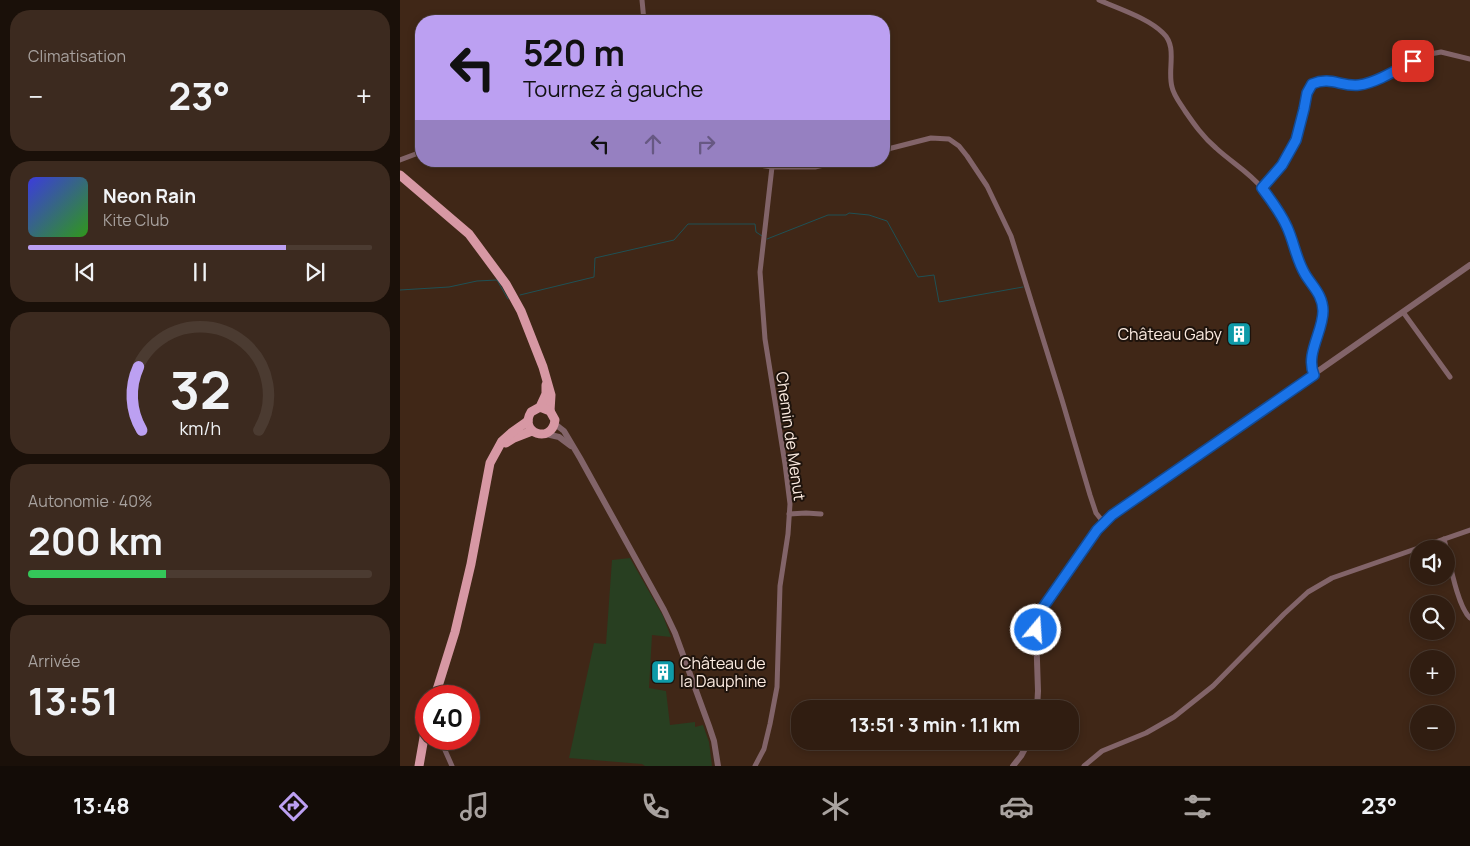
<!DOCTYPE html>
<html lang="fr">
<meta charset="utf-8">
<style>
:root{--surface:#301d11;--page:#3c2a1f;--text:#f1f3f6;--muted:#a8a29f;--line:#4b3b31;--accent:#bca0f2}
body{margin:0;font-family:Manrope,sans-serif;background:var(--page);color:var(--text);height:100vh;display:flex;flex-direction:column;font-size:19px;white-space:nowrap}
*{box-sizing:border-box;margin:0}
p{font-size:16px;color:var(--muted)}
.icon{flex:none;width:28px;height:28px;fill:none;stroke:currentColor;stroke-width:2;stroke-linecap:round;stroke-linejoin:round}
.map{position:relative;flex:1;overflow:hidden}
.drawer{display:flex;flex-direction:column;gap:10px;padding:10px;background:#1a1009;width:400px}
.drawer>*{flex:none}
.top-card{position:absolute;left:15px;top:15px;width:475px;height:152px;border-radius:20px;box-shadow:0 2px 8px #0003,0 0 0 1px var(--line);background:#bca0f2;color:#111;overflow:hidden}
.fabs{position:absolute;left:1010px;top:540px;display:grid;gap:10px}
.fabs a{display:grid;place-items:center;width:45px;height:45px;border-radius:50%;background:var(--surface);box-shadow:0 2px 8px #0003,0 0 0 1px var(--line);font-size:25px}
.speed{position:absolute;left:15px;top:685px;display:flex;gap:10px;font-size:25px;font-weight:700;text-align:center}
.speed>*{display:grid;place-content:center;width:65px;height:65px;border-radius:50%;background:var(--surface);box-shadow:0 2px 8px #0003,0 0 0 1px var(--line);line-height:1}
.speed .limit{border:8px solid #d22;background:#fff;color:#111}
.pin{position:absolute;display:grid;place-items:center;width:42px;height:42px;color:#fff;margin:-21px;border-radius:10px;box-shadow:0 2px 8px #0006}
.me{position:absolute;width:55px;margin:-28px;rotate:18deg;stroke-linejoin:round;filter:drop-shadow(0 0 4px #0008)}
.turn{display:flex;align-items:center;gap:18px;height:105px;padding:0 25px;font-size:22px}
.turn .icon{width:65px;height:65px;stroke-width:2.5}
.turn b{display:block;font-size:35px;line-height:42px}
.lanes{display:flex;align-items:center;height:48px;padding:0 25px;background:#0003;justify-content:center;gap:25px;direction:ltr}
.lanes .off{opacity:.35}
.big{font-size:38px;font-weight:700;line-height:1.1}
.drawer .widget{flex:1;display:flex;flex-direction:column;justify-content:center;gap:8px;min-width:0;padding:0 18px;border-radius:20px;background:var(--page)}
.drawer .dial{align-items:center;gap:0}
.dial svg{height:130px;overflow:visible;fill:none;stroke:var(--line);stroke-width:7;stroke-linecap:round;text-anchor:middle}
.dial text{fill:var(--text);stroke:none}
.song{display:flex;align-items:center;gap:15px}
.cover{width:60px;height:60px;border-radius:8px;background:linear-gradient(135deg,hsl(240 70% 55%),hsl(110 70% 35%))}
.played{height:5px;border-radius:2px;background:linear-gradient(90deg,var(--accent) 75%,var(--line) 75%)}
.keys{display:flex;justify-content:space-around;direction:ltr}
.heat{display:flex;justify-content:space-between;align-items:center;font-size:28px;direction:ltr}
.charge{height:8px;border-radius:4px;background:linear-gradient(90deg,#34c759 40%,var(--line) 0)}
.trip{position:absolute;left:391px;top:700px;width:288px;height:50px;border-radius:20px;background:var(--surface);box-shadow:0 2px 8px #0003,0 0 0 1px var(--line);font-weight:700;line-height:50px;text-align:center}
.menu{display:flex;height:80px;justify-content:space-around;align-items:center;background:#130c07;color:var(--muted)}
.menu .icon{width:35px;height:35px}
.menu .on{color:var(--accent)}
.menu b{font-size:22px;color:var(--text)}
main{display:flex;flex:1;min-height:0}
.map>svg:first-child{display:block}
.park{fill:#283f21}
.lines{fill:none;stroke-linecap:round;stroke-linejoin:round}
.stream{stroke:#1f5155;stroke-width:1}
.minor{stroke:#826469;stroke-width:5}
.tertiary{stroke:#826469;stroke-width:6}
.primary{stroke:#d798a4;stroke-width:9}
.route-casing{stroke:#114b97;stroke-width:12}
.route{stroke:#1a73e8;stroke-width:9}
.labels{text-anchor:middle;dominant-baseline:central;stroke-width:4;stroke-linejoin:round;paint-order:stroke}
.poi-label{font-size:16px;fill:#fdece2;stroke:#1e130c;text-anchor:end}
.street-label{font-size:16px;fill:#fdece2;stroke:#1e130c}
</style>
<main>
<section class="drawer">
<div class="widget"><p>Climatisation</p>
<div class="heat"><a>−</a><b class="big">23°</b><a>+</a></div>
</div>
<div class="widget">
<div class="song"><i class="cover"></i><div><b>Neon Rain</b><p>Kite Club</p></div></div>
<div class="played"></div>
<div class="keys"><svg class="icon" aria-label="previous" viewBox="0 0 24 24"><path d="M18 5L8 12l10 7zM5 5v14"/></svg><svg class="icon" aria-label="pause" viewBox="0 0 24 24"><path d="M8 5v14M16 5v14"/></svg><svg class="icon" aria-label="next" viewBox="0 0 24 24"><path d="M6 5l10 7-10 7zM19 5v14"/></svg></div>
</div>
<div class="widget dial"><svg viewBox="0 0 100 80">
<path d="M14 69A42 42 0 1 1 86 69"/>
<path d="M14 69A42 42 0 0 1 12 30" stroke="#bca0f2"/>
<text x="50" y="56" font-size="32" font-weight="700">32</text>
<text x="50" y="72" font-size="11">km/h</text>
</svg></div>
<div class="widget"><p>Autonomie · 40%</p><b class="big">200 km</b><div class="charge"></div></div>
<div class="widget"><p>Arrivée</p><b class="big">13:51</b></div>
</section>
<div class="map">
<svg width="1070" height="766" viewBox="0 0 1070 766">
<rect width="100%" height="100%" fill="#402717"/>
<!-- park -->
<path class="park" d="M230,558L263,616L271,637L252,635L249,688L266,691L270,725L295,722V727L303,725L309,742L312,766H245L242,764L169,758L194,643L206,644L212,560Z"/>
<g class="lines">
<!-- stream -->
<g class="stream">
<path d="M367,239L428,215H446L449,213L469,215L487,221L518,277L534,275L539,302L623,287"/>
<path d="M0,290L49,287L77,281L97,280L108,299"/>
<path d="M120,295L194,277L195,258L274,240L288,224H355L356,232L362,236"/>
</g>
<!-- minor -->
<g class="minor">
<path d="M242,0L244,21"/>
<path d="M699,0C719,9 748,18 763,33C778,47 767,69 772,87C774,96 780,103 785,111C794,124 803,137 816,148C831,162 849,172 862,188C872,199 881,212 887,226C894,240 897,257 904,272C908,282 919,290 922,301C928,325 904,351 914,375"/>
<path d="M484,150L531,138L549,139L559,146L567,156L587,186L611,236L662,400L690,495L696,513L704,523"/>
<path d="M0,160L21,152"/>
<path d="M334,161L372,167H415L441,161"/>
<path d="M862,188L882,165L896,140L905,109L907,93L912,84L923,81H931L958,85L991,73L1025,55L1041,52L1070,59"/>
<path d="M1003,312L1050,377"/>
<path d="M389,514L406,513L421,514"/>
<path d="M1044,539C1049,558 1057,606 1070,618"/>
<path d="M40,739L52,766"/>
<path d="M355,766L364,749L370,724L377,687L380,586L388,534L390,504L385,464L365,339L360,272L372,167"/>
<path d="M684,766L702,751L746,733L774,717L813,686L884,614L908,592L932,578L1070,530"/>
</g>
<!-- tertiary -->
<g class="tertiary">
<path d="M155,424L164,431L180,458L264,610L275,633L309,726L314,741L318,766"/>
<path d="M146,434L159,437L171,446"/>
<path d="M637,709L638,691L636,630L640,613L697,530L712,515L1070,265"/>
<path d="M613,766L621,756L629,741"/>
</g>
<!-- primary -->
<g class="primary">
<path d="M0,175L69,234L106,284L121,311L143,367L151,395L150,411"/>
<path d="M140,407L150,411L155,420C152,445 118,433 131,412L140,407L146,394V385"/>
<path d="M106,443L114,438L132,431"/>
<path d="M35,696L55,632L71,564L90,463L102,441L111,433L128,421"/>
<path d="M19,766L26,726"/>
</g>
</g>
<g class="lines">
<defs>
<path id="route" d="M636,630L637,621L644,606L697,530L712,515L914,375C905,354 923,332 923,311C923,295 912,286 905,274C896,259 894,242 887,227C881,213 871,200 862,188L882,165L896,140L904,109L907,93L912,84C931,76 941,87 959,85C976,83 998,69 1013,61"/>
</defs>
<!-- route casing -->
<use href="#route" class="route-casing"/>
<!-- route -->
<use href="#route" class="route"/>
</g>
<!-- icons -->
<defs>
<symbol id="building-square" viewBox="-11 -11 22 22"><rect x="-9" y="-9" width="18" height="18" rx="4" fill="#0f9aa8" stroke="#1e130c"/><path d="M-4-6H4V6H1V3H-1V6H-4ZM-2.5-4.3h1.7v1.8h-1.7ZM.8-4.3h1.7v1.8H.8ZM-2.5-1h1.7V.8h-1.7ZM.8-1h1.7V.8H.8Z" fill="#fff"/></symbol>
</defs>
<g fill-rule="evenodd">
<use href="#building-square" x="825" y="320" width="28" height="28"/>
<use href="#building-square" x="249" y="658" width="28" height="28"/>
</g>
<g class="labels">
<!-- poi labels -->
<g class="poi-label">
<text x="822" y="334">Château Gaby</text>
<text x="280" y="663" text-anchor="start">Château de<tspan x="280" dy="18">la Dauphine</tspan></text>
</g>
<!-- street labels -->
<g class="street-label">
<text transform="translate(391 436) rotate(82)">Chemin de Menut</text>
</g>
</g>
</svg>
<div class="fabs">
<a><svg class="icon" aria-label="sound" viewBox="0 0 24 24"><path d="M4 9h4l5-4v14l-5-4H4zM17 9q2 3 0 6"/></svg></a>
<a><svg class="icon" aria-label="search" viewBox="0 0 24 24"><circle cx="10" cy="10" r="6"/><path d="M15 15l6 6"/></svg></a>
<a>+</a>
<a>−</a>
</div>
<div class="speed"><div class="limit">40</div></div>
<div class="pin" style="left:1013px;top:61px;background:#d93025"><svg class="icon" aria-label="arrive" viewBox="0 0 24 24"><path d="M6 21V4h12l-3 4 3 4H6"/></svg></div>
<svg class="me" style="left:636px;top:630px" viewBox="-20 -20 40 40"><circle r="17" fill="#1a73e8" stroke="#fff" stroke-width="3"/><path d="M0-11L8 9 0 5-8 9z" fill="#fff"/></svg>
<div class="trip">13:51 · 3 min · 1.1 km</div>
<div class="top-card">
<div class="turn"><svg class="icon" aria-label="left" viewBox="0 0 24 24"><path d="M17 20v-9H6M10 6l-5 5 5 5"/></svg><div><b>520 m</b>Tournez à gauche</div></div>
<div class="lanes"><svg class="icon" aria-label="left" viewBox="0 0 24 24"><path d="M17 20v-9H6M10 6l-5 5 5 5"/></svg><svg class="icon off" aria-label="ahead" viewBox="0 0 24 24"><path d="M12 20V5M6 11l6-6 6 6"/></svg><svg class="icon off" aria-label="right" viewBox="0 0 24 24"><path d="M7 20v-9h11M14 6l5 5-5 5"/></svg></div>
</div>
</div>
</main>
<nav class="menu">
<b>13:48</b>
<svg class="icon on" aria-label="directions" viewBox="0 0 24 24"><path d="M12 3l9 9-9 9-9-9zM9 14v-3h6M13 9l2 2-2 2"/></svg>
<svg class="icon" aria-label="music" viewBox="0 0 24 24"><path d="M9 18V5l10-2v13"/><circle cx="6" cy="18" r="3"/><circle cx="16" cy="16" r="3"/></svg>
<svg class="icon" aria-label="phone" viewBox="0 0 24 24"><path d="M5 4h4l2 5-3 2q2 4 5 5l2-3 5 2v4C11 20 4 13 5 4z"/></svg>
<svg class="icon" aria-label="climate" viewBox="0 0 24 24"><path d="M12 3v18M4 7l16 10M4 17L20 7"/></svg>
<svg class="icon" aria-label="car" viewBox="0 0 24 24"><path d="M5 17H2v-5l4-1 3-4h7l3 4 3 1v5h-3M9 17h6M6 11h13"/><circle cx="7" cy="17" r="2"/><circle cx="17" cy="17" r="2"/></svg>
<svg class="icon" aria-label="filters" viewBox="0 0 24 24"><path d="M4 7h16M4 17h16"/><circle cx="9" cy="7" r="2"/><circle cx="15" cy="17" r="2"/></svg>
<b>23°</b>
</nav>
